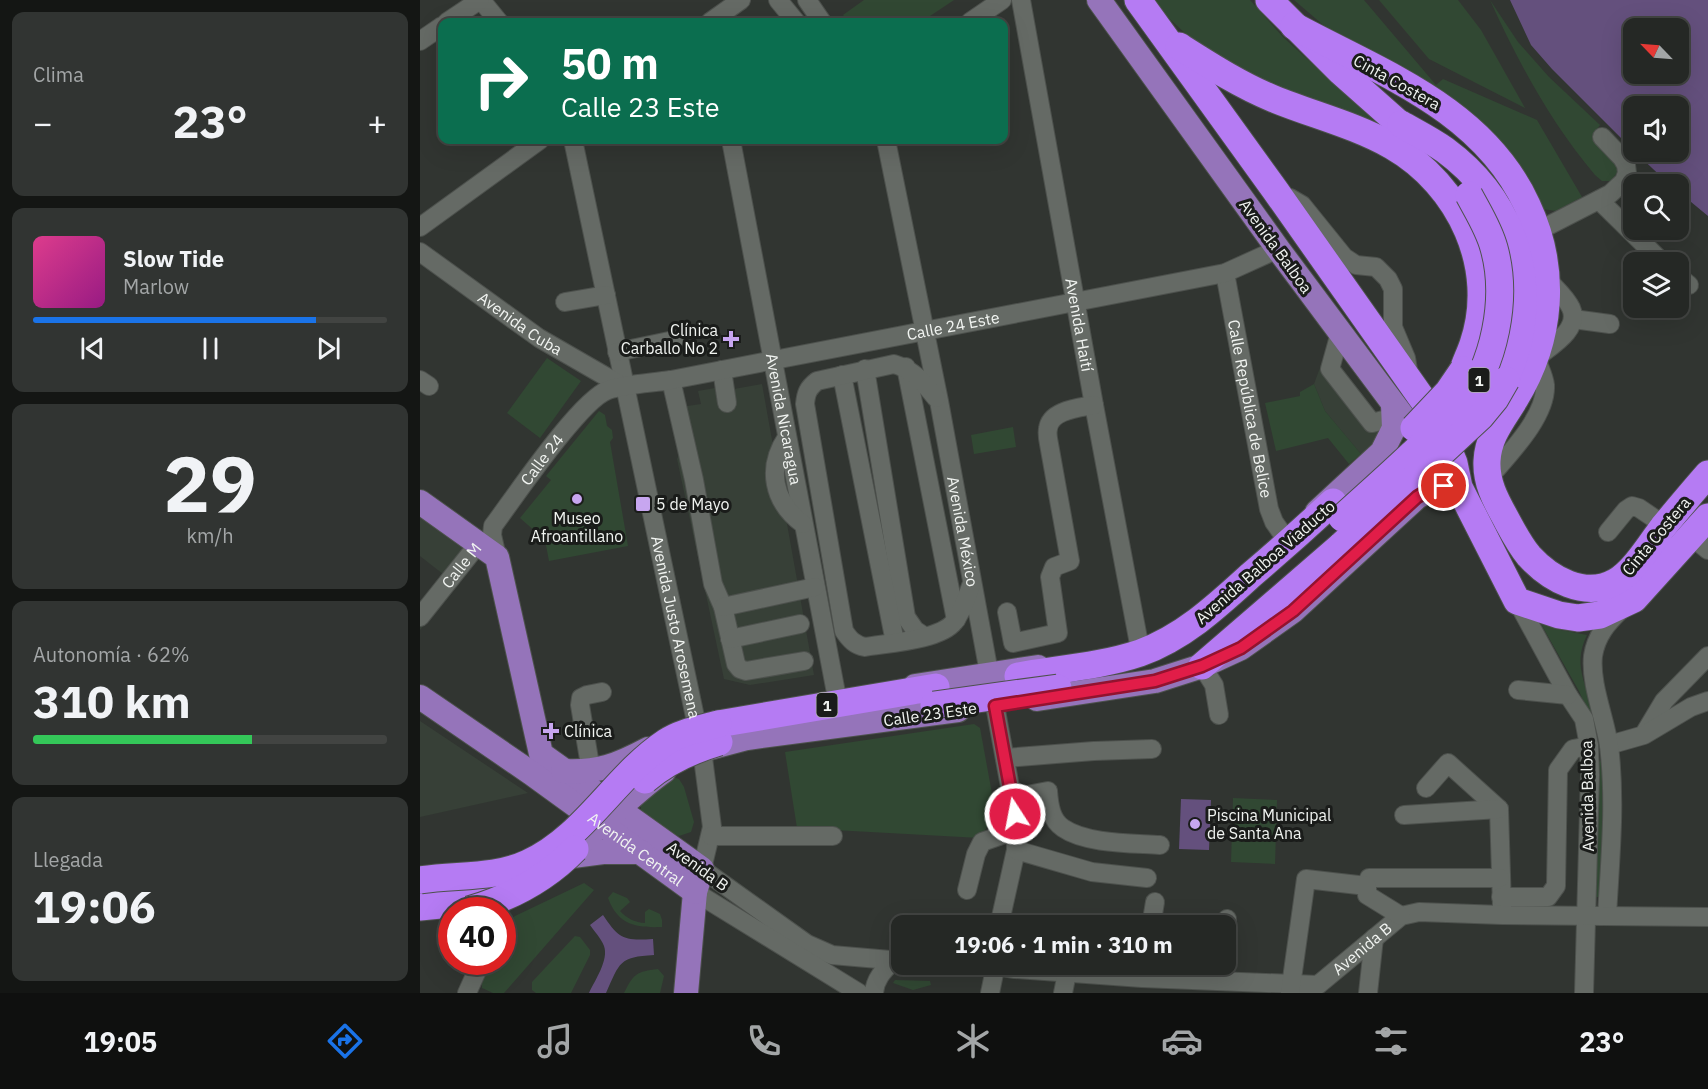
<!DOCTYPE html>
<html lang="es">
<meta charset="utf-8">
<style>
:root{--surface:#252825;--page:#313432;--text:#f1f3f6;--muted:#a3a6a7;--line:#424442;--accent:#1a73e8}
body{margin:0;font-family:"IBM Plex Sans",sans-serif;background:var(--page);color:var(--text);height:100vh;display:flex;flex-direction:column;font-size:22px;white-space:nowrap}
*{box-sizing:border-box;margin:0}
p{font-size:20px;color:var(--muted)}
.icon{flex:none;width:33px;height:33px;fill:none;stroke:currentColor;stroke-width:2;stroke-linecap:round;stroke-linejoin:round}
.map{position:relative;flex:1;overflow:hidden}
.side{display:flex;flex-direction:column;gap:12px;padding:12px;background:#141614;width:420px}
.side>*{flex:none}
.guide{position:absolute;left:18px;top:18px;width:570px;height:126px;border-radius:12px;box-shadow:0 6px 24px #0002,0 0 0 2px var(--line);background:#0b6e4f;color:#fff;overflow:hidden}
.needle{width:39px;rotate:295deg}
.controls{position:absolute;left:1203px;top:18px;display:grid;gap:12px}
.controls a{display:grid;place-items:center;width:66px;height:66px;border-radius:12px;background:var(--surface);box-shadow:0 6px 24px #0002,0 0 0 2px var(--line);font-size:30px}
.speed{position:absolute;left:18px;top:897px;display:flex;gap:12px;font-size:30px;font-weight:700;text-align:center}
.speed>*{display:grid;place-content:center;width:78px;height:78px;border-radius:50%;background:var(--surface);box-shadow:0 6px 24px #0002,0 0 0 2px var(--line);line-height:1}
.speed .limit{border:9px solid #d22;background:#fff;color:#111}
.pin{position:absolute;display:grid;place-items:center;width:51px;height:51px;color:#fff;margin:-26px;border:3px solid #fff;border-radius:50%;box-shadow:0 2px 6px #0007}
.me{position:absolute;width:66px;margin:-33px;rotate:349deg;stroke-linejoin:round;filter:drop-shadow(0 0 4px #0008)}
.turn{display:flex;align-items:center;gap:21px;height:126px;padding:0 24px;font-size:27px}
.turn .icon{width:78px;height:78px;stroke-width:2.5}
.turn b{display:block;font-size:42px;line-height:51px}
.big{font-size:45px;font-weight:700;line-height:1.1}
.side .tile{flex:1;display:flex;flex-direction:column;justify-content:center;gap:9px;min-width:0;padding:0 21px;border-radius:12px;background:var(--page)}
.side .dial{align-items:center;gap:0}
.dial b{font-size:78px;line-height:1}
.song{display:flex;align-items:center;gap:18px}
.cover{width:72px;height:72px;border-radius:9px;background:linear-gradient(135deg,hsl(330 70% 55%),hsl(310 70% 35%))}
.played{height:6px;border-radius:3px;background:linear-gradient(90deg,var(--accent) 80%,var(--line) 80%)}
.keys{display:flex;justify-content:space-around;direction:ltr}
.heat{display:flex;justify-content:space-between;align-items:center;font-size:33px;direction:ltr}
.charge{height:9px;border-radius:4px;background:linear-gradient(90deg,#34c759 62%,var(--line) 0)}
.trip{position:absolute;left:471px;top:915px;width:345px;height:60px;border-radius:12px;background:var(--surface);box-shadow:0 6px 24px #0002,0 0 0 2px var(--line);font-weight:700;line-height:60px;text-align:center}
.dock{display:flex;height:96px;justify-content:space-around;align-items:center;background:#0f100f;color:var(--muted)}
.dock .icon{width:42px;height:42px}
.dock .on{color:var(--accent)}
.dock b{font-size:27px;color:var(--text)}
main{display:flex;flex:1;min-height:0}
.map>svg:first-child{display:block}
.built{fill:#374037}
.green{fill:#314833}
.water{fill:#64507d;fill-rule:evenodd}
.lines{fill:none;stroke-linecap:round;stroke-linejoin:round}
.minor-casing{stroke:#4d514d;stroke-width:20}
.major-casing{stroke:#4d514d;stroke-width:26}
.highway-casing{stroke:#4d514d;stroke-width:29}
.minor{stroke:#656a65;stroke-width:18}
.major{stroke:#9574ba;stroke-width:24}
.highway{stroke:#b57bf3;stroke-width:27}
.highway-bridge-casing{stroke:#4d514d;stroke-width:29;stroke-linecap:butt}
.highway-bridge{stroke:#b57bf3;stroke-width:27}
.route-casing{stroke:#92132f;stroke-width:15}
.route{stroke:#e11d48;stroke-width:10}
.poi-dot{fill:#c7a6f0;stroke:#1a1c1a;stroke-width:2}
.labels{text-anchor:middle;dominant-baseline:central;stroke-width:6;stroke-linejoin:round;paint-order:stroke}
.shield{fill:#1a1c1a;stroke:#b0b3b0;stroke-width:1.5}
.shield-label{font-size:15px;font-weight:bold;fill:#f1f4f1}
.street-label{font-size:16px;fill:#f1f4f1;stroke:#1a1c1a}
.poi-label{font-size:16px;fill:#f1f4f1;stroke:#1a1c1a;text-anchor:start}
</style>
<main>
<section class="side">
<div class="tile"><p>Clima</p>
<div class="heat"><a>−</a><b class="big">23°</b><a>+</a></div>
</div>
<div class="tile">
<div class="song"><i class="cover"></i><div><b>Slow Tide</b><p>Marlow</p></div></div>
<div class="played"></div>
<div class="keys"><svg class="icon" aria-label="previous" viewBox="0 0 24 24"><path d="M18 5L8 12l10 7zM5 5v14"/></svg><svg class="icon" aria-label="pause" viewBox="0 0 24 24"><path d="M8 5v14M16 5v14"/></svg><svg class="icon" aria-label="next" viewBox="0 0 24 24"><path d="M6 5l10 7-10 7zM19 5v14"/></svg></div>
</div>
<div class="tile dial"><b>29</b><p>km/h</p></div>
<div class="tile"><p>Autonomía · 62%</p><b class="big">310 km</b><div class="charge"></div></div>
<div class="tile"><p>Llegada</p><b class="big">19:06</b></div>
</section>
<div class="map">
<svg width="1288" height="993" viewBox="0 0 1288 993">
<rect width="100%" height="100%" fill="#313531"/>
<!-- built -->
<g class="built">
<path d="M907,349L966,425L945,459L905,411L894,384Z"/>
<path d="M342,384L394,675L330,685L304,679L257,459L263,447L254,408L281,404L278,391L295,388L298,405L316,402L314,389Z"/>
<path d="M0,515L60,555L0,630V603L23,574L0,556Z"/>
<path d="M0,721L108,793L0,817Z"/>
</g>
<!-- green -->
<g class="green">
<path d="M444,0H534L501,22H429L423,15Z"/>
<path d="M733,0H830L863,37L897,68L1004,159L805,65L766,34L740,10Z"/>
<path d="M874,0H944L1016,85L1023,79L1117,120L1162,197L1136,211L1122,209L1109,186L916,36Z"/>
<path d="M959,0H1038L1061,30L1105,108L1009,59Z"/>
<path d="M1070,0L1098,42L1129,77L1180,125L1173,135L1196,156L1199,170L1191,181H1182L1175,175C1131,123 1098,62 1070,0Z"/>
<path d="M127,358L161,381L120,438L87,413Z"/>
<path d="M894,384L905,411L941,454L929,464L908,438L856,451L845,403L880,396V392Z"/>
<path d="M179,411L185,415L187,426L192,430L193,438L190,442L208,546L129,561L125,540L100,518L131,480L126,476Z"/>
<path d="M593,427L596,447L554,454L551,435Z"/>
<path d="M1121,624L1136,629L1167,635C1150,669 1171,689 1175,723L1173,724L1159,691Z"/>
<path d="M554,724L560,728L573,799L571,821L560,838L377,828L365,752Z"/>
<path d="M1181,761L1182,763L1183,830L1179,897H1176L1174,894L1177,762Z"/>
<path d="M253,777L259,779L264,787L274,822L271,832L259,836L250,833L221,811V803Z"/>
<path d="M813,798L857,800L855,864L811,862Z"/>
<path d="M164,883L174,890L84,993H73L62,988V983L71,962H82C83,943 80,929 95,916Z"/>
<path d="M193,892L207,898L210,902L200,911C206,918 216,923 225,923V912L229,909L240,914L242,920V927C216,928 198,925 188,898Z"/>
<path d="M155,936L160,937L170,950V955L151,993H116L112,990V982Z"/>
<path d="M238,969L244,976L240,993H204C214,973 216,972 238,969Z"/>
<path d="M475,980L510,981L511,985L493,990L473,983Z"/>
</g>
<!-- water -->
<g class="water">
<path d="M1090,0H1288V216L1259,192L1258,184H1249L1215,152H1258V106H1214L1213,150L1132,69L1111,45ZM1214,28H1258V74H1214Z"/>
<path d="M761,799L791,800L789,850L759,849Z"/>
<path d="M183,915C199,939 204,941 233,939L234,955C199,957 200,962 186,993H169C175,980 189,960 184,946C181,938 174,931 170,925Z"/>
</g>
<g class="lines">
<defs>
<g id="minor">
<path d="M61,0L79,22"/>
<path d="M358,0L376,22"/>
<path d="M387,0L402,22"/>
<path id="s1" d="M601,0L674,405L720,649"/>
<path d="M27,22L60,0"/>
<path d="M290,22L321,0"/>
<path d="M550,22L582,0"/>
<path d="M0,41L22,26"/>
<path id="s2" d="M153,140L282,750L292,827L282,869L387,944L412,955L482,961"/>
<path id="s3" d="M311,140L417,698"/>
<path id="s4" d="M466,140L519,401L595,814L596,850L579,926"/>
<path d="M870,198L882,205L924,257L936,265L956,267L968,279L973,289V327L986,358L988,370"/>
<path d="M1179,200L1242,262"/>
<path d="M0,227L120,140"/>
<path d="M1118,231L1190,194L1204,181L1207,173L1206,165L1202,158L1182,137"/>
<path id="s5" d="M0,252L119,338L204,387"/>
<path id="s6" d="M805,273L849,509L854,522L866,539"/>
<path d="M1258,276L1269,285"/>
<path d="M145,302L186,295"/>
<path d="M1153,319L1190,324"/>
<path d="M920,333L910,369L952,423L975,417"/>
<path d="M197,352L254,340"/>
<path d="M486,367L536,620"/>
<path d="M445,369L486,617L495,630L504,636"/>
<path d="M302,370L307,403"/>
<path d="M422,375L475,642"/>
<path d="M0,380L9,386"/>
<path d="M251,380L274,480L293,584L303,607L316,664L320,669L326,671L384,661"/>
<path d="M516,398C504,383 494,370 474,364L397,381C388,388 386,393 385,404L424,631C430,640 435,645 445,647C468,643 520,640 534,622C543,611 547,596 552,583"/>
<path d="M367,437C346,468 353,502 383,524"/>
<path d="M1067,480C1086,457 1127,417 1125,385C1124,376 1119,367 1116,358C1129,347 1161,330 1151,308C1146,297 1135,288 1127,279"/>
<path d="M1188,532L1206,510L1212,506L1219,508L1244,525"/>
<path d="M1271,536L1288,550"/>
<path id="s7" d="M77,557L72,535L73,526C94,498 160,400 188,390C206,384 232,383 251,380L805,273L858,249"/>
<path d="M1097,601L1148,695L1164,719L1169,746L1170,775L1164,993"/>
<path d="M303,607L395,587"/>
<path d="M587,612L593,643L638,633L630,577L634,567L650,561L629,444C628,439 627,433 628,429C630,410 659,408 674,405"/>
<path id="s8" d="M0,617L59,543"/>
<path d="M310,639L380,624"/>
<path d="M782,666L794,685L799,715"/>
<path d="M1098,690L1148,695"/>
<path d="M1226,731L1244,701L1288,656"/>
<path d="M1189,745L1224,735L1271,707L1288,701"/>
<path d="M585,758L674,751L732,749"/>
<path d="M171,771L160,705L161,698L167,695L182,692"/>
<path d="M1006,788L1028,763L1079,809L1082,907"/>
<path d="M592,798L628,791C629,805 631,820 643,828C666,844 712,843 740,845"/>
<path d="M984,815L1079,809"/>
<path d="M291,836H413"/>
<path d="M596,850L672,872L727,878"/>
<path d="M947,886L949,878H1080"/>
<path d="M547,890L556,854L562,842L596,830"/>
<path d="M275,892L439,993"/>
<path d="M1081,897H1128L1136,886L1138,770L1153,749L1169,746"/>
<path d="M1187,916C1190,860 1196,802 1189,746C1185,718 1170,684 1173,656C1176,636 1187,623 1201,610"/>
<path d="M731,926L735,902"/>
<path d="M806,928L807,919"/>
<path id="s9" d="M563,964L595,969L722,978L898,985L981,916L999,912L1082,915L1288,917"/>
<path d="M47,993L61,962"/>
<path d="M454,993C455,979 463,971 473,961"/>
<path d="M570,993L576,964"/>
<path d="M643,993L647,973"/>
<path d="M870,993L886,879L947,886V895L981,916"/>
<path d="M948,993L954,938"/>
</g>
<g id="major">
<path d="M679,0L858,249L984,418"/>
<path d="M0,502L77,557L121,754L282,869L275,892L266,993"/>
<path d="M897,512L962,452L974,428L973,405"/>
<path d="M495,686L618,667"/>
<path id="s10" d="M0,697L111,773L275,892"/>
<path d="M617,699L735,681L782,666L821,648L873,611L997,497L1017,486L1039,487"/>
<path d="M282,750L327,738L538,710"/>
<path d="M143,771C178,773 198,765 228,749"/>
<path d="M145,857L183,852H221"/>
<path d="M140,859C177,832 207,797 244,771"/>
</g>
<g id="highway">
<path d="M718,0L855,190L1015,417L1034,463L1039,487L1097,601L1139,615L1158,618L1180,615L1214,599L1288,517"/>
<path d="M849,0L921,72L992,135"/>
<path d="M874,26C961,73 1063,109 1107,205C1137,269 1132,339 1095,399C1083,419 1068,436 1067,461C1066,482 1075,499 1085,517C1092,530 1099,544 1109,556C1130,579 1165,599 1195,582C1213,573 1231,543 1243,527C1258,509 1273,491 1288,474"/>
<path d="M759,46C789,65 820,85 854,99C893,115 935,125 972,146C1040,185 1079,268 1053,344C1050,353 1046,361 1043,370"/>
<path d="M981,124C995,132 1011,140 1025,150C1087,196 1114,264 1099,340C1096,354 1090,367 1086,380"/>
<path d="M782,666L922,545"/>
<path d="M598,676C638,669 682,666 720,653C764,637 797,606 831,575C859,551 886,527 913,502"/>
<path d="M298,724L516,687"/>
<path d="M0,907L41,903L72,894"/>
</g>
</defs>
<!-- minor casing -->
<use href="#minor" class="minor-casing"/>
<!-- major casing -->
<use href="#major" class="major-casing"/>
<!-- highway casing -->
<use href="#highway" class="highway-casing"/>
<!-- minor -->
<use href="#minor" class="minor"/>
<!-- major -->
<use href="#major" class="major"/>
<!-- highway -->
<use href="#highway" class="highway"/>
<defs>
<g id="highway-bridge">
<path d="M994,428L1028,392L1043,370"/>
<path d="M922,518C946,496 970,475 993,453C1010,438 1028,423 1042,405C1075,365 1088,298 1074,248C1069,229 1058,212 1049,195"/>
<path d="M922,545L1061,416L1075,399L1086,380"/>
<path d="M514,705L638,688"/>
<path d="M225,780C247,761 272,750 299,742"/>
<path d="M0,880C36,874 74,879 108,863C165,837 195,776 246,742C261,732 280,729 298,724"/>
<path d="M49,910C90,898 125,880 155,849"/>
</g>
</defs>
<!-- highway-bridge casing -->
<use href="#highway-bridge" class="highway-bridge-casing"/>
<!-- highway-bridge -->
<use href="#highway-bridge" class="highway-bridge"/>
</g>
<g class="lines">
<defs>
<path id="route" d="M595,814L575,706L735,681L782,666L821,648L873,611L997,497L1010,489L1024,486"/>
</defs>
<!-- route casing -->
<use href="#route" class="route-casing"/>
<!-- route -->
<use href="#route" class="route"/>
</g>
<!-- markers -->
<g class="poi-dot">
<path d="M308 330h6v6h6v6h-6v6h-6v-6h-6v-6h6z"/>
<circle cx="157" cy="499" r="6"/>
<rect x="215" y="496" width="16" height="16" rx="3"/>
<path d="M128 722h6v6h6v6h-6v6h-6v-6h-6v-6h6z"/>
<circle cx="775" cy="824" r="6"/>
</g>
<g class="labels">
<!-- shield labels -->
<g class="shield">
<rect x="1048.5" y="368" width="21" height="24" rx="4.5"/>
<rect x="396.5" y="693" width="21" height="24" rx="4.5"/>
</g>
<g class="shield-label">
<text x="1059" y="380">1</text>
<text x="407" y="705">1</text>
</g>
<!-- street labels -->
<g class="street-label">
<text transform="translate(977 82) rotate(29)">Cinta Costera</text>
<text transform="translate(856 246) rotate(54)">Avenida Balboa</text>
<text stroke="none"><textPath href="#s5" startOffset="123">Avenida Cuba</textPath></text>
<text stroke="none"><textPath href="#s7" startOffset="562">Calle 24 Este</textPath></text>
<text stroke="none"><textPath href="#s1" startOffset="330">Avenida Haití</textPath></text>
<text stroke="none"><textPath href="#s6" startOffset="138">Calle República de Belice</textPath></text>
<text stroke="none"><textPath href="#s3" startOffset="284">Avenida Nicaragua</textPath></text>
<text stroke="none"><textPath href="#s7" startOffset="114">Calle 24</textPath></text>
<text stroke="none"><textPath href="#s4" startOffset="399">Avenida México</textPath></text>
<text transform="translate(1236 536) rotate(-50)">Cinta Costera</text>
<text transform="translate(845 562) rotate(-41)">Avenida Balboa Viaducto</text>
<text stroke="none"><textPath href="#s8" startOffset="66">Calle M</textPath></text>
<text stroke="none"><textPath href="#s2" startOffset="498">Avenida Justo Arosemena</textPath></text>
<text transform="translate(510 714) rotate(-8)">Calle 23 Este</text>
<text transform="translate(1167 796) rotate(-91)">Avenida Balboa</text>
<text stroke="none"><textPath href="#s10" startOffset="264">Avenida Central</textPath></text>
<text transform="translate(278 866) rotate(36)">Avenida B</text>
<text stroke="none"><textPath href="#s9" startOffset="393">Avenida B</textPath></text>
</g>
<!-- poi labels -->
<g class="poi-label">
<text x="298" y="330" text-anchor="end">Clínica<tspan x="298" dy="18">Carballo No 2</tspan></text>
<text x="236" y="504">5 de Mayo</text>
<text x="157" y="518" text-anchor="middle">Museo<tspan x="157" dy="18">Afroantillano</tspan></text>
<text x="144" y="731">Clínica</text>
<text x="787" y="815">Piscina Municipal<tspan x="787" dy="18">de Santa Ana</tspan></text>
</g>
</g>
</svg>
<div class="controls">
<a><svg class="needle" viewBox="-14 -14 28 28"><path d="M0-13l5 13h-10z" fill="#e53935"/><path d="M0 13l5-13h-10z" fill="#a3a6a7"/></svg></a>
<a><svg class="icon" aria-label="sound" viewBox="0 0 24 24"><path d="M4 9h4l5-4v14l-5-4H4zM17 9q2 3 0 6"/></svg></a>
<a><svg class="icon" aria-label="search" viewBox="0 0 24 24"><circle cx="10" cy="10" r="6"/><path d="M15 15l6 6"/></svg></a>
<a><svg class="icon" aria-label="layers" viewBox="0 0 24 24"><path d="M12 4l9 5-9 5-9-5zM3 14l9 5 9-5"/></svg></a>
</div>
<div class="speed"><div class="limit">40</div></div>
<div class="pin" style="left:1024px;top:486px;background:#d93025"><svg class="icon" aria-label="arrive" viewBox="0 0 24 24"><path d="M6 21V4h12l-3 4 3 4H6"/></svg></div>
<svg class="me" style="left:595px;top:814px" viewBox="-20 -20 40 40"><circle r="17" fill="#e11d48" stroke="#fff" stroke-width="3"/><path d="M0-11L8 9 0 5-8 9z" fill="#fff"/></svg>
<div class="trip">19:06 · 1 min · 310 m</div>
<div class="guide">
<div class="turn"><svg class="icon" aria-label="right" viewBox="0 0 24 24"><path d="M7 20v-9h11M14 6l5 5-5 5"/></svg><div><b>50 m</b>Calle 23 Este</div></div>
</div>
</div>
</main>
<nav class="dock">
<b>19:05</b>
<svg class="icon on" aria-label="directions" viewBox="0 0 24 24"><path d="M12 3l9 9-9 9-9-9zM9 14v-3h6M13 9l2 2-2 2"/></svg>
<svg class="icon" aria-label="music" viewBox="0 0 24 24"><path d="M9 18V5l10-2v13"/><circle cx="6" cy="18" r="3"/><circle cx="16" cy="16" r="3"/></svg>
<svg class="icon" aria-label="phone" viewBox="0 0 24 24"><path d="M5 4h4l2 5-3 2q2 4 5 5l2-3 5 2v4C11 20 4 13 5 4z"/></svg>
<svg class="icon" aria-label="climate" viewBox="0 0 24 24"><path d="M12 3v18M4 7l16 10M4 17L20 7"/></svg>
<svg class="icon" aria-label="car" viewBox="0 0 24 24"><path d="M5 17H2v-5l4-1 3-4h7l3 4 3 1v5h-3M9 17h6M6 11h13"/><circle cx="7" cy="17" r="2"/><circle cx="17" cy="17" r="2"/></svg>
<svg class="icon" aria-label="filters" viewBox="0 0 24 24"><path d="M4 7h16M4 17h16"/><circle cx="9" cy="7" r="2"/><circle cx="15" cy="17" r="2"/></svg>
<b>23°</b>
</nav>
